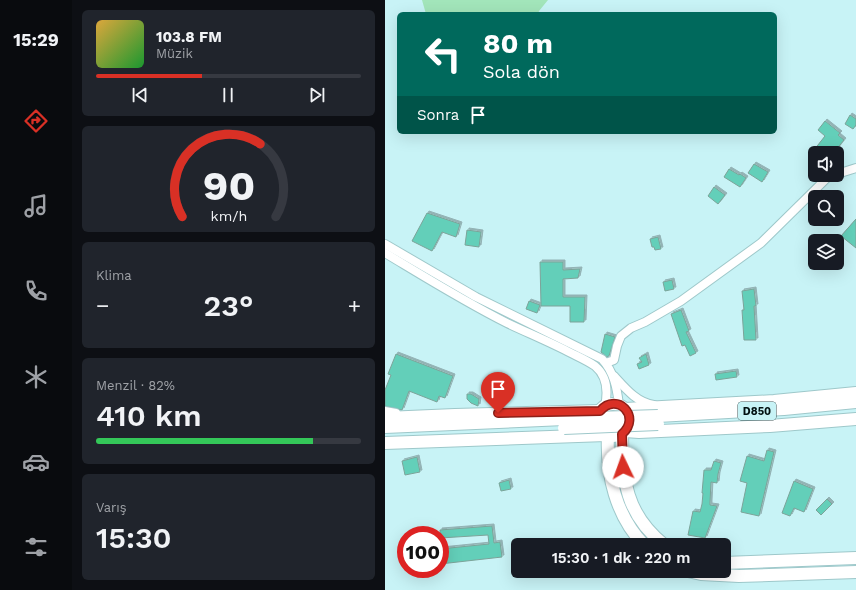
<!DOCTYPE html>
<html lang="tr">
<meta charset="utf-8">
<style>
:root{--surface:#171b24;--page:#20242c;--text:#f1f3f6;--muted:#9ea1a6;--line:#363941;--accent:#d93025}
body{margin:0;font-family:"Work Sans",sans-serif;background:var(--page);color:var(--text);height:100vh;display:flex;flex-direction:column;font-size:15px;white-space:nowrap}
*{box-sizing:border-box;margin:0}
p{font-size:13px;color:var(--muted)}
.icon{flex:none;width:22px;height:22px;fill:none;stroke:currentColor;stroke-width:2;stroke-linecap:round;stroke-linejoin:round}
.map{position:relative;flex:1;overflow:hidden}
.drawer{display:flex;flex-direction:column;gap:10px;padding:10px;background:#0d0f14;width:313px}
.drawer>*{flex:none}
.banner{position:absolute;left:12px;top:12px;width:380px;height:122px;border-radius:6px;box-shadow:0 4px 16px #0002;background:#00695c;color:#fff;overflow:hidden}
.controls{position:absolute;left:423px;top:146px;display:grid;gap:8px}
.controls a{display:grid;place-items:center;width:36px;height:36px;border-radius:6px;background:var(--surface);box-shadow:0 4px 16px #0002;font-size:20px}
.speed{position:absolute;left:12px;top:526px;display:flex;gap:8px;font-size:20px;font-weight:700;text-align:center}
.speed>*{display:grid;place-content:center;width:52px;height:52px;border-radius:50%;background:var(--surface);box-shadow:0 4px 16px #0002;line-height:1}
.speed .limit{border:6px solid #d22;background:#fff;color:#111}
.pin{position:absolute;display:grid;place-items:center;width:34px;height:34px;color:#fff;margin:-41px -17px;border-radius:50% 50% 50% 0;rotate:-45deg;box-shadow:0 0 4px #0007}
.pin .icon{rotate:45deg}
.me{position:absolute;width:44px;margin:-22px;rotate:357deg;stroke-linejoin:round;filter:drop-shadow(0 0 3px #0008)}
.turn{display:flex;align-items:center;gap:14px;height:84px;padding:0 20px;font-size:18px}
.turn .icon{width:52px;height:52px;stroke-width:2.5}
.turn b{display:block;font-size:28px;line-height:34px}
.then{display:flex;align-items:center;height:38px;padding:0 20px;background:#0003;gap:8px;font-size:15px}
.big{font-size:30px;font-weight:600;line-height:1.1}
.drawer .card{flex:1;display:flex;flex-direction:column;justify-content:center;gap:6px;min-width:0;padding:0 14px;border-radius:6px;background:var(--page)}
.drawer .dial{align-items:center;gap:0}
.dial svg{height:104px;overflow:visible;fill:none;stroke:var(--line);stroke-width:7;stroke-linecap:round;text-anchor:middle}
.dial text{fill:var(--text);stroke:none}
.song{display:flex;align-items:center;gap:12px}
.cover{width:48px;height:48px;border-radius:6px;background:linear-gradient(135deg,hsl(40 70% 55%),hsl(130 70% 35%))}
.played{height:4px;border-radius:2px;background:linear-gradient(90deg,var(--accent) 40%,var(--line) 40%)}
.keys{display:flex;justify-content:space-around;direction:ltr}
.heat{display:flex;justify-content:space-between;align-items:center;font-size:22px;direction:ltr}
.charge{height:6px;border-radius:3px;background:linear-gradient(90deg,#34c759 82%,var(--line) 0)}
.trip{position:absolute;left:126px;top:538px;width:220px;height:40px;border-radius:6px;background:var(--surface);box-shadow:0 4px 16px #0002;font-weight:600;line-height:40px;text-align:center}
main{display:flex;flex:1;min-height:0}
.tab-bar{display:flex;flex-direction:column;width:72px;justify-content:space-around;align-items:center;background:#090b0e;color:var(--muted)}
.tab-bar .icon{width:28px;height:28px}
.tab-bar .active{color:var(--accent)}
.tab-bar b{font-size:18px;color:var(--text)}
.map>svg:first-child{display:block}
.green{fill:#a2e5ba}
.building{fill:#64cfb9;stroke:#7ca399;filter:url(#shadow)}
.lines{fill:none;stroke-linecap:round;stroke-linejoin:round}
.minor-casing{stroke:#9ec8ca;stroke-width:10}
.highway-casing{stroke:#9ec8ca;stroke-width:14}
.minor{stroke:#fff;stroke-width:8}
.highway{stroke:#fff;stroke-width:12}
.highway-bridge-casing{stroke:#9ec8ca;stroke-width:14;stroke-linecap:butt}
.highway-bridge{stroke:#fff;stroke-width:12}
.route-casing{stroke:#8d1f18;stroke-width:10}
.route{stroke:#d93025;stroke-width:7}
.labels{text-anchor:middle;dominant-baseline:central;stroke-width:3.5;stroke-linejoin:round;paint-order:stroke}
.shield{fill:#c8f3f6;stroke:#3e5556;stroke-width:1}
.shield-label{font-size:11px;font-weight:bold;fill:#031112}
</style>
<main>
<nav class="tab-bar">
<b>15:29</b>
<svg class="icon active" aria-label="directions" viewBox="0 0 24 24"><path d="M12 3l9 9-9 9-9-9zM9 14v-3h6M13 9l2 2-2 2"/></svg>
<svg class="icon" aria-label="music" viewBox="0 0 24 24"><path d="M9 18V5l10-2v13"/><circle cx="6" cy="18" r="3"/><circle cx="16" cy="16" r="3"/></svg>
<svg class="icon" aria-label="phone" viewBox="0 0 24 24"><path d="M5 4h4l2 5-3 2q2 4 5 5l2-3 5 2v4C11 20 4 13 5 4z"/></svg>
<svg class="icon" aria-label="climate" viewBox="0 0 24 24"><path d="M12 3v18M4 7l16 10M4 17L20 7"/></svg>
<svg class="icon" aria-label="car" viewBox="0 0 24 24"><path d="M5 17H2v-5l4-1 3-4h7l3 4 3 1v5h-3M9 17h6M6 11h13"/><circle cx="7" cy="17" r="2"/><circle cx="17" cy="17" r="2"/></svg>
<svg class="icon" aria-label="filters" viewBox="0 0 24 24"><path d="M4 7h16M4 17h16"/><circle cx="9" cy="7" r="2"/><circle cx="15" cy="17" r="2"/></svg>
</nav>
<section class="drawer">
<div class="card">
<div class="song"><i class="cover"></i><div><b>103.8 FM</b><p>Müzik</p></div></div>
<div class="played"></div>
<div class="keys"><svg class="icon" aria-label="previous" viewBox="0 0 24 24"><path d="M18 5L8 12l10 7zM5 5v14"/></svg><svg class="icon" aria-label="pause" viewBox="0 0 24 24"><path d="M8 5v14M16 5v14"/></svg><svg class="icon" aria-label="next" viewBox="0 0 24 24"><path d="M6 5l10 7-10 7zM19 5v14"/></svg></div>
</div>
<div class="card dial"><svg viewBox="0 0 100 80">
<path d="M14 69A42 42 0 1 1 86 69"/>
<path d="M14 69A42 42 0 0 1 74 13" stroke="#d93025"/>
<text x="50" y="56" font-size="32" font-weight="700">90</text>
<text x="50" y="72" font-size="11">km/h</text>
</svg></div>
<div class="card"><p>Klima</p>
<div class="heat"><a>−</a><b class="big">23°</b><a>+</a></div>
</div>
<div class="card"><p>Menzil · 82%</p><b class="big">410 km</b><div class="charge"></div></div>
<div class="card"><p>Varış</p><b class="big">15:30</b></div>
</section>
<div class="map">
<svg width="471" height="590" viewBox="0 0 471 590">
<defs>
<filter id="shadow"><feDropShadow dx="2" dy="-2" stdDeviation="0" flood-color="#0004"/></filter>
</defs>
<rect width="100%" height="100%" fill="#c8f3f6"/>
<!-- green -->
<path class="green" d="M37,0H163L154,11L153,14H41Z"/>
<!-- building -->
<g class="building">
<path d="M465,115L471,119V125L468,129L460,124Z"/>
<path d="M440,121L455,133L453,135L459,140L451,150L448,148L443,153H433L429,150L440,136L433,130Z"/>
<path d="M369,164L383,172L377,182L363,173Z"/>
<path d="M344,169L354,175L355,174L361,178L355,187L339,177Z"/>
<path d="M329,187L340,195L333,204L323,196Z"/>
<path d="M42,213L75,224L71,237L57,232L47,251L27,241Z"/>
<path d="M471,219V248L456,236Z"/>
<path d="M82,230L96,232L94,247L80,245Z"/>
<path d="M273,237L276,249L270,250L269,247H267L265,239Z"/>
<path d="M155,262H178V270L195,269L193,278L178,279V297H200L199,322H185V306H156Z"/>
<path d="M287,280L289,289L280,291L278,282Z"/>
<path d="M369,289L371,306H369L371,340H359L357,310H359L357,291Z"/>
<path d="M144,301L155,305L152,313L141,309Z"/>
<path d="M296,310L304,331L301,332L311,353L305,356L300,345L297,346L286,314Z"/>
<path d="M220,334L230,337L224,356L222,357L216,352Z"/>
<path d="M11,354L68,376L60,398L54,396L52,402L24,391L17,410L0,406V390L6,375L3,374Z"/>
<path d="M261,354L264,365L254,369L252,364L257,362L254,358Z"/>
<path d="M351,371L352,377L331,380L330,374Z"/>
<path d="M82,394H86L94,399L93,406L86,403L82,399Z"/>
<path d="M382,450L389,452L374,516L356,512L362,483L355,481L362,456L379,461Z"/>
<path d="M32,457L35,472L20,475L17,461Z"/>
<path d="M329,461L336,463L333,474L332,483L326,482L325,502V505L332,506L320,538L303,535L308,511L315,512L317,504L318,493H317L319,470H326Z"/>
<path d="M124,480L126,489L116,491L114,483Z"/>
<path d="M409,481L428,489L419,512L409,508L405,516L397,513Z"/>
<path d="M442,499L447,504L436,515L431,510Z"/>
<path d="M107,526L109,543L115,542L117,557L55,564V549L104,544L103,535L55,538V530Z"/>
</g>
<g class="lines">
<defs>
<g id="minor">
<path d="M452,174L471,168"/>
<path d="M0,244L91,297L217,359C229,372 232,388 234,405"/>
<path d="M0,253C40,277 80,302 122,323C143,333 165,342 186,353C194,357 203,361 210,366C222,376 223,392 220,406"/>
<path d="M221,363L229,360L232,346L236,336L246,328L260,322L296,301L376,243L444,176L447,175"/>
<path d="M229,376C240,388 252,403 269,405"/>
<path d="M0,411L11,413"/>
</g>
<g id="highway">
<circle cx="228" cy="420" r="16"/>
<path d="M240,409L389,401L471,393"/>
<path d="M273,416L399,409L471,402"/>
<path d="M0,418L70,415L215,411"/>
<path d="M0,427L179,419"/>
<path d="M240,431L254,432L385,426L471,419"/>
<path d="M237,434C238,481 240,513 279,545"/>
<path d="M223,435C221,475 231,516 259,545"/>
<path d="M0,443L221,435"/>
<path d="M339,563L471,558"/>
<path d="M303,571L316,574L354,576L471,572"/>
</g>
</defs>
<!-- minor casing -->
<use href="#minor" class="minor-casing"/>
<!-- highway casing -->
<use href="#highway" class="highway-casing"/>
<!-- minor -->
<use href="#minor" class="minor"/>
<!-- highway -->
<use href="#highway" class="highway"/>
<defs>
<g id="highway-bridge">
<path d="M179,419L273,416"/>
<path d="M179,428L273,424"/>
</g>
</defs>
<!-- highway-bridge casing -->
<use href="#highway-bridge" class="highway-bridge-casing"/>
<!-- highway-bridge -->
<use href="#highway-bridge" class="highway-bridge"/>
</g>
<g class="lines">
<defs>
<path id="route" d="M113,413L215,411C232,391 257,417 237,434L238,467"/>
</defs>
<!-- route casing -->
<use href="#route" class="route-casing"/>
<!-- route -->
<use href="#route" class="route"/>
</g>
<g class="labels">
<!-- shield labels -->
<rect class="shield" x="353" y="402" width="38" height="18" rx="3"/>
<g class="shield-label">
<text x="372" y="411">D850</text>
</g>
</g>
</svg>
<div class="controls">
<a><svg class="icon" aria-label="sound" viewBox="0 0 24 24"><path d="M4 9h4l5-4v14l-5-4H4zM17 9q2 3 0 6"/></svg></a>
<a><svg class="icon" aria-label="search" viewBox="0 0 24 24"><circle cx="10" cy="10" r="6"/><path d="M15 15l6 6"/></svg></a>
<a><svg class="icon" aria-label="layers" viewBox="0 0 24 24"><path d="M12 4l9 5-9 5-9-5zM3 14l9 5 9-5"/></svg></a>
</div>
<div class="speed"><div class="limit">100</div></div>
<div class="pin" style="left:113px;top:413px;background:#d93025"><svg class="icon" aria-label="arrive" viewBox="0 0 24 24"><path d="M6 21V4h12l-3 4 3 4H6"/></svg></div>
<svg class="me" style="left:238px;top:467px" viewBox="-20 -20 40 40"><circle r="19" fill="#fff"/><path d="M0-13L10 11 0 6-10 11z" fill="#d93025"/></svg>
<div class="trip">15:30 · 1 dk · 220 m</div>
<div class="banner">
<div class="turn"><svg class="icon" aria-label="left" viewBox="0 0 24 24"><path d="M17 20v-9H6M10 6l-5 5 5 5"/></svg><div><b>80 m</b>Sola dön</div></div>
<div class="then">Sonra<svg class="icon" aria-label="arrive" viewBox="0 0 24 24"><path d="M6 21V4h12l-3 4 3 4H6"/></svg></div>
</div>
</div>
</main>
